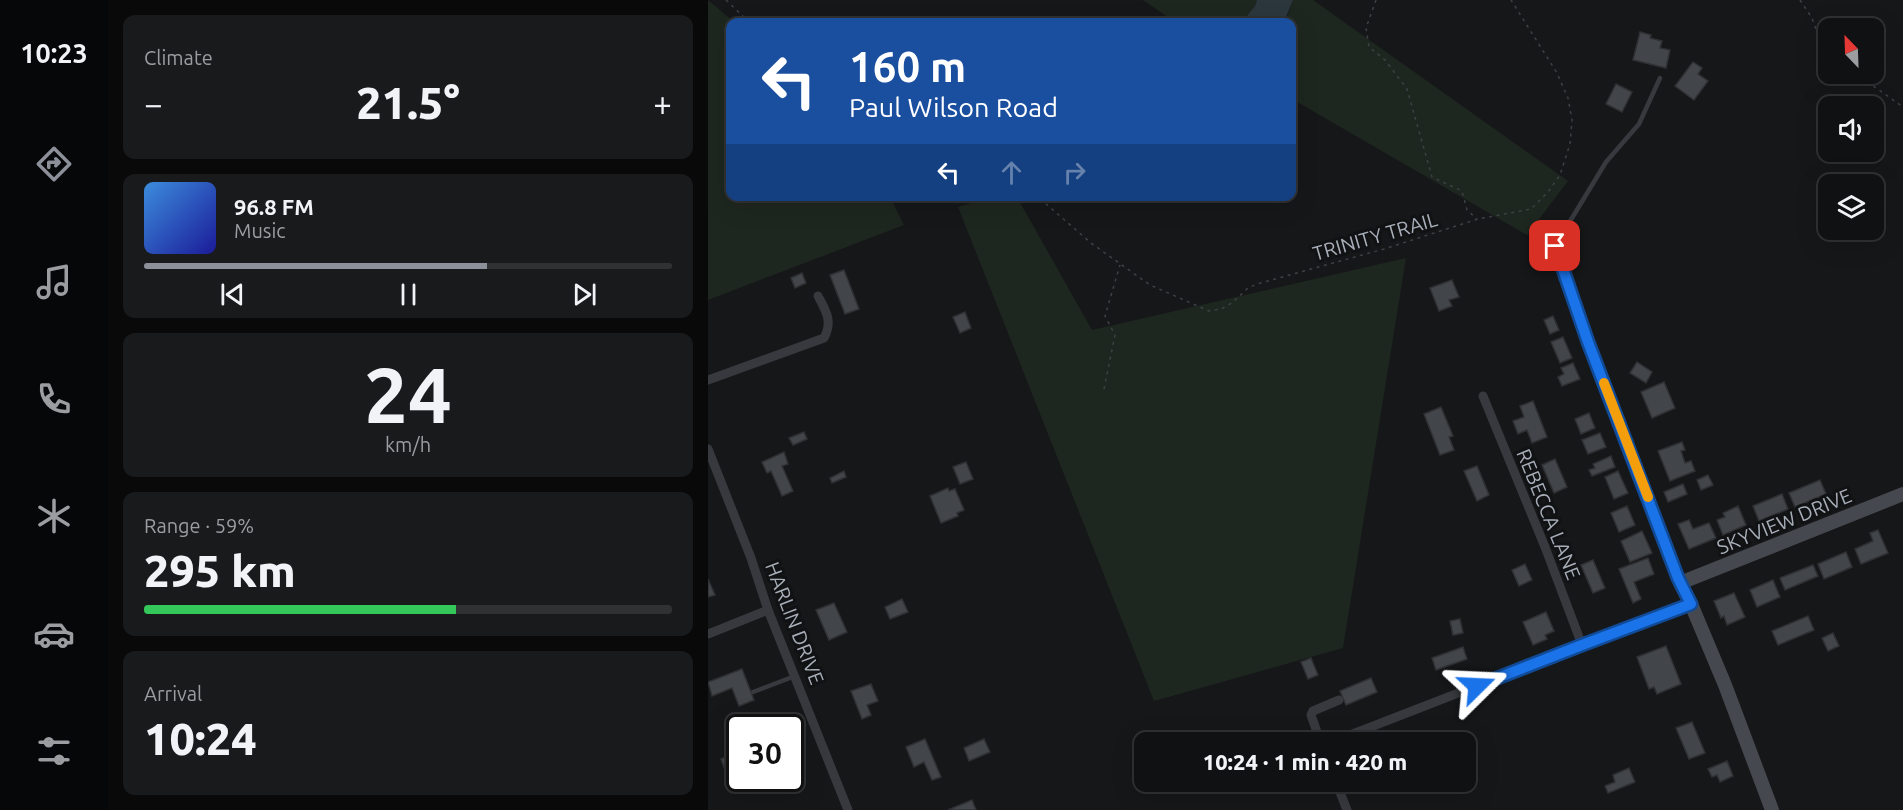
<!DOCTYPE html>
<meta charset="utf-8">
<style>
:root{--surface:#101113;--page:#191a1c;--text:#f1f3f6;--muted:#9c9da0;--line:#303133;--accent:#8c9099}
body{margin:0;font-family:Ubuntu,sans-serif;background:var(--page);color:var(--text);height:100vh;display:flex;flex-direction:column;font-size:22px;white-space:nowrap}
*{box-sizing:border-box;margin:0}
p{font-size:20px;color:var(--muted)}
.icon{flex:none;width:33px;height:33px;fill:none;stroke:currentColor;stroke-width:2;stroke-linecap:round;stroke-linejoin:round}
.map{position:relative;flex:1;overflow:hidden}
.side{display:flex;flex-direction:column;gap:15px;padding:15px;background:#09090a;width:600px}
.side>*{flex:none}
.top-card{position:absolute;left:18px;top:18px;width:570px;height:183px;border-radius:12px;box-shadow:0 6px 24px #0002,0 0 0 2px var(--line);background:#1a4fa0;color:#fff;overflow:hidden}
.needle{width:39px;rotate:337deg}
.tools{position:absolute;left:1110px;top:18px;display:grid;gap:12px}
.tools a{display:grid;place-items:center;width:66px;height:66px;border-radius:12px;background:var(--surface);box-shadow:0 6px 24px #0002,0 0 0 2px var(--line);font-size:30px}
.speed{position:absolute;left:18px;top:714px;display:flex;gap:12px;font-size:30px;font-weight:700;text-align:center}
.speed>*{display:grid;place-content:center;width:78px;height:78px;border-radius:50%;background:var(--surface);box-shadow:0 6px 24px #0002,0 0 0 2px var(--line);line-height:1}
.speed .limit{border:3px solid #111;border-radius:9px;background:#fff;color:#111}
.pin{position:absolute;display:grid;place-items:center;width:51px;height:51px;color:#fff;margin:-26px;border-radius:12px;box-shadow:0 3px 9px #0006}
.me{position:absolute;width:66px;margin:-33px;rotate:69deg;stroke-linejoin:round;filter:drop-shadow(0 0 4px #0008)}
.turn{display:flex;align-items:center;gap:21px;height:126px;padding:0 24px;font-size:27px}
.turn .icon{width:78px;height:78px;stroke-width:2.5}
.turn b{display:block;font-size:42px;line-height:51px}
.lanes{display:flex;align-items:center;height:57px;padding:0 24px;background:#0003;justify-content:center;gap:30px;direction:ltr}
.lanes .off{opacity:.35}
.big{font-size:45px;font-weight:800;line-height:1.1}
.side .widget{flex:1;display:flex;flex-direction:column;justify-content:center;gap:9px;min-width:0;padding:0 21px;border-radius:12px;background:var(--page)}
.side .dial{align-items:center;gap:0}
.dial b{font-size:78px;line-height:1}
.song{display:flex;align-items:center;gap:18px}
.cover{width:72px;height:72px;border-radius:9px;background:linear-gradient(135deg,hsl(210 70% 55%),hsl(240 70% 35%))}
.played{height:6px;border-radius:3px;background:linear-gradient(90deg,var(--accent) 65%,var(--line) 65%)}
.keys{display:flex;justify-content:space-around;direction:ltr}
.heat{display:flex;justify-content:space-between;align-items:center;font-size:33px;direction:ltr}
.charge{height:9px;border-radius:4px;background:linear-gradient(90deg,#34c759 59%,var(--line) 0)}
.trip{position:absolute;left:426px;top:732px;width:342px;height:60px;border-radius:12px;background:var(--surface);box-shadow:0 6px 24px #0002,0 0 0 2px var(--line);font-weight:800;line-height:60px;text-align:center}
main{display:flex;flex:1;min-height:0}
.menu{display:flex;flex-direction:column;width:108px;justify-content:space-around;align-items:center;background:#060708;color:var(--muted)}
.menu .icon{width:42px;height:42px}
.menu .selected{color:var(--accent)}
.menu b{font-size:27px;color:var(--text)}
.map>svg:first-child{display:block}
.green{fill:#1e271f}
.water{fill:#2c373d}
.building{fill:#424549;stroke:#303135;stroke-width:1.5}
.lines{fill:none;stroke-linecap:round;stroke-linejoin:round}
.path{stroke:#3d4045;stroke-width:1.5;stroke-dasharray:3 4.5;stroke-linecap:butt}
.lane{stroke:#37393e;stroke-width:4.5}
.street{stroke:#37393e;stroke-width:9}
.secondary{stroke:#45484e;stroke-width:14}
.route-casing{stroke:#114b97;stroke-width:15}
.route{stroke:#1a73e8;stroke-width:10}
.slow{stroke:#f59e0b;stroke-width:10}
.labels{text-anchor:middle;dominant-baseline:central;stroke-width:6;stroke-linejoin:round;paint-order:stroke}
.street-label{font-size:20px;fill:#a8afb9;stroke:#111214}
</style>
<main>
<nav class="menu">
<b>10:23</b>
<svg class="icon selected" aria-label="directions" viewBox="0 0 24 24"><path d="M12 3l9 9-9 9-9-9zM9 14v-3h6M13 9l2 2-2 2"/></svg>
<svg class="icon" aria-label="music" viewBox="0 0 24 24"><path d="M9 18V5l10-2v13"/><circle cx="6" cy="18" r="3"/><circle cx="16" cy="16" r="3"/></svg>
<svg class="icon" aria-label="phone" viewBox="0 0 24 24"><path d="M5 4h4l2 5-3 2q2 4 5 5l2-3 5 2v4C11 20 4 13 5 4z"/></svg>
<svg class="icon" aria-label="climate" viewBox="0 0 24 24"><path d="M12 3v18M4 7l16 10M4 17L20 7"/></svg>
<svg class="icon" aria-label="car" viewBox="0 0 24 24"><path d="M5 17H2v-5l4-1 3-4h7l3 4 3 1v5h-3M9 17h6M6 11h13"/><circle cx="7" cy="17" r="2"/><circle cx="17" cy="17" r="2"/></svg>
<svg class="icon" aria-label="filters" viewBox="0 0 24 24"><path d="M4 7h16M4 17h16"/><circle cx="9" cy="7" r="2"/><circle cx="15" cy="17" r="2"/></svg>
</nav>
<section class="side">
<div class="widget"><p>Climate</p>
<div class="heat"><a>−</a><b class="big">21.5°</b><a>+</a></div>
</div>
<div class="widget">
<div class="song"><i class="cover"></i><div><b>96.8 FM</b><p>Music</p></div></div>
<div class="played"></div>
<div class="keys"><svg class="icon" aria-label="previous" viewBox="0 0 24 24"><path d="M18 5L8 12l10 7zM5 5v14"/></svg><svg class="icon" aria-label="pause" viewBox="0 0 24 24"><path d="M8 5v14M16 5v14"/></svg><svg class="icon" aria-label="next" viewBox="0 0 24 24"><path d="M6 5l10 7-10 7zM19 5v14"/></svg></div>
</div>
<div class="widget dial"><b>24</b><p>km/h</p></div>
<div class="widget"><p>Range · 59%</p><b class="big">295 km</b><div class="charge"></div></div>
<div class="widget"><p>Arrival</p><b class="big">10:24</b></div>
</section>
<div class="map">
<svg width="1195" height="810" viewBox="0 0 1195 810">
<rect width="100%" height="100%" fill="#161719"/>
<!-- green -->
<g class="green">
<path d="M0,0L26,22H22V196L182,197L196,225L0,300Z"/>
<path d="M435,0H549L547,6L538,17V22H467Z"/>
<path d="M585,0H605L860,181L819,235L584,99V22H577Z"/>
<path d="M285,196L309,197L384,330L698,258L635,648L446,701L250,207Z"/>
</g>
<!-- water -->
<path class="water" d="M549,0H585L576,22H538V17L547,6Z"/>
<!-- building -->
<g class="building">
<path d="M932,32L943,35L942,38L954,41L952,48L962,50L958,68L925,60Z"/>
<path d="M985,62L994,68L990,74L1000,81L986,100L967,86Z"/>
<path d="M908,84L924,92L914,112L898,104Z"/>
<path d="M136,270L151,309L137,314L122,275Z"/>
<path d="M94,273L98,283L87,288L83,278Z"/>
<path d="M744,280L751,297L741,300L744,306L731,311L722,288Z"/>
<path d="M257,312L263,328L252,333L245,317Z"/>
<path d="M845,316L851,330L842,334L836,320Z"/>
<path d="M855,337L864,358L852,363L843,342Z"/>
<path d="M929,362L944,372L938,383L922,373Z"/>
<path d="M865,363L872,379L854,386L850,377L856,374L853,368Z"/>
<path d="M956,382L967,408L944,418L933,392Z"/>
<path d="M825,401L839,437L824,443L819,430L810,434L805,421L816,417L812,406Z"/>
<path d="M733,407L745,436L741,437L746,450L732,455L716,414Z"/>
<path d="M881,413L887,428L873,434L867,419Z"/>
<path d="M96,432L99,439L85,445L81,438Z"/>
<path d="M892,433L898,447L880,454L874,440Z"/>
<path d="M974,442L977,450L973,451L977,463L983,461L987,471L962,481L950,451Z"/>
<path d="M76,452L80,464L74,466L85,491L74,496L63,471L59,473L54,462Z"/>
<path d="M903,456L907,467L884,476L881,470L887,468L885,464Z"/>
<path d="M847,459L859,487L846,493L834,465Z"/>
<path d="M258,462L265,479L252,484L245,467Z"/>
<path d="M769,466L781,495L769,501L756,471Z"/>
<path d="M136,471L138,477L124,483L122,478Z"/>
<path d="M910,471L920,493L906,499L897,477Z"/>
<path d="M1000,475L1005,485L993,490L989,480Z"/>
<path d="M1112,480L1118,494L1087,507L1081,493Z"/>
<path d="M975,484L979,494L960,502L956,492Z"/>
<path d="M240,488L241,491L247,489L256,510L249,513L250,516L233,523L222,496Z"/>
<path d="M1074,494L1080,509L1051,521L1045,506Z"/>
<path d="M919,506L927,525L911,532L903,513Z"/>
<path d="M1030,506L1038,525L1015,535L1009,520L1017,517L1015,513Z"/>
<path d="M981,520L985,529L1001,523L1008,538L981,549L970,524Z"/>
<path d="M1170,530L1180,553L1153,564L1147,549L1165,541L1162,533Z"/>
<path d="M934,531L944,553L922,562L913,541Z"/>
<path d="M1138,552L1144,567L1116,579L1110,564Z"/>
<path d="M940,558L946,574L926,582L933,599L925,603L911,569Z"/>
<path d="M885,560L897,588L885,593L873,565Z"/>
<path d="M817,564L824,580L811,586L804,570Z"/>
<path d="M1105,565L1110,576L1077,590L1072,578Z"/>
<path d="M0,579L7,595L0,597Z"/>
<path d="M1065,580L1072,597L1049,607L1042,590Z"/>
<path d="M1026,593L1037,617L1019,625L1016,616L1013,618L1006,601Z"/>
<path d="M194,599L200,612L182,619L177,607Z"/>
<path d="M126,603L139,632L121,640L108,610Z"/>
<path d="M838,612L846,631L837,635L839,639L825,645L815,622Z"/>
<path d="M1100,616L1106,630L1070,645L1064,631Z"/>
<path d="M752,619L755,633L745,635L742,621Z"/>
<path d="M1125,633L1131,646L1120,651L1114,638Z"/>
<path d="M958,646L973,684L949,694L946,687L941,689L929,657Z"/>
<path d="M755,647L759,659L728,670L724,658Z"/>
<path d="M603,658L610,675L600,679L593,662Z"/>
<path d="M34,669L46,700L31,706L24,688L4,696L0,682Z"/>
<path d="M663,678L669,692L638,705L632,691Z"/>
<path d="M163,684L170,701L159,705L163,715L154,719L143,691Z"/>
<path d="M984,722L997,753L981,759L968,728Z"/>
<path d="M217,739L233,777L224,780L216,762L206,767L198,747Z"/>
<path d="M276,739L282,752L261,761L256,748Z"/>
<path d="M32,752V764L17,770L13,759Z"/>
<path d="M1019,761L1025,776L1012,782L1009,775L1004,777L1000,769Z"/>
<path d="M921,768L927,782L900,793L897,786L907,782L905,775Z"/>
<path d="M53,778H75L77,782L58,790Z"/>
<path d="M652,782H673L655,789Z"/>
<path d="M264,800L268,810H240Z"/>
</g>
<g class="lines">
<!-- path -->
<g class="path">
<path d="M18,0L41,22"/>
<path d="M668,0L658,28L661,47L677,60L699,89L724,177L754,191L759,210L769,219"/>
<path d="M1092,0L1104,18L1112,41L1120,54"/>
<path d="M1138,74L1164,85L1195,107"/>
<path d="M325,196L337,203L383,243L442,285L501,311L513,309L524,303L540,288L549,284L676,249L770,219L823,209L840,192L852,175L862,144L864,120L860,98L849,73L803,0"/>
<path d="M396,389L407,335L397,316L412,265"/>
</g>
<!-- lane -->
<g class="lane">
<path d="M847,246L898,162L931,124L952,78"/>
<path d="M45,692L87,676"/>
</g>
<!-- street -->
<g class="street">
<path d="M847,246L880,342L972,583"/>
<path d="M0,380L116,338C125,321 118,311 110,296"/>
<path d="M775,396L837,547L874,645"/>
<path d="M0,449L43,558L60,610L140,810"/>
<path d="M0,634L60,610"/>
<path d="M616,742L609,732L603,715L605,711L631,700"/>
<path d="M624,742L874,645L983,604"/>
<path d="M628,782L639,810"/>
</g>
<!-- secondary -->
<path class="secondary" d="M1064,810L1017,685L983,604L972,583L1195,494"/>
</g>
<g class="lines">
<defs>
<path id="route" d="M769,686L874,645L983,604L970,578L880,342L847,246"/>
</defs>
<!-- route casing -->
<use href="#route" class="route-casing"/>
<!-- route -->
<use href="#route" class="route"/>
<!-- slow -->
<path class="slow" d="M896,383L940,497"/>
</g>
<g class="labels">
<!-- street labels -->
<g class="street-label">
<text transform="translate(667 236) rotate(-16)">TRINITY TRAIL</text>
<text transform="translate(841 514) rotate(68)">REBECCA LANE</text>
<text transform="translate(1076 521) rotate(-22)">SKYVIEW DRIVE</text>
<text transform="translate(87 623) rotate(69)">HARLIN DRIVE</text>
</g>
</g>
</svg>
<div class="tools">
<a><svg class="needle" viewBox="-14 -14 28 28"><path d="M0-13l5 13h-10z" fill="#e53935"/><path d="M0 13l5-13h-10z" fill="#9c9da0"/></svg></a>
<a><svg class="icon" aria-label="sound" viewBox="0 0 24 24"><path d="M4 9h4l5-4v14l-5-4H4zM17 9q2 3 0 6"/></svg></a>
<a><svg class="icon" aria-label="layers" viewBox="0 0 24 24"><path d="M12 4l9 5-9 5-9-5zM3 14l9 5 9-5"/></svg></a>
</div>
<div class="speed"><div class="limit">30</div></div>
<div class="pin" style="left:847px;top:246px;background:#d93025"><svg class="icon" aria-label="arrive" viewBox="0 0 24 24"><path d="M6 21V4h12l-3 4 3 4H6"/></svg></div>
<svg class="me" style="left:769px;top:686px" viewBox="-20 -20 40 40"><path d="M0-17L14 15 0 8-14 15z" fill="#1a73e8" stroke="#fff" stroke-width="4"/></svg>
<div class="trip">10:24 · 1 min · 420 m</div>
<div class="top-card">
<div class="turn"><svg class="icon" aria-label="left" viewBox="0 0 24 24"><path d="M17 20v-9H6M10 6l-5 5 5 5"/></svg><div><b>160 m</b>Paul Wilson Road</div></div>
<div class="lanes"><svg class="icon" aria-label="left" viewBox="0 0 24 24"><path d="M17 20v-9H6M10 6l-5 5 5 5"/></svg><svg class="icon off" aria-label="ahead" viewBox="0 0 24 24"><path d="M12 20V5M6 11l6-6 6 6"/></svg><svg class="icon off" aria-label="right" viewBox="0 0 24 24"><path d="M7 20v-9h11M14 6l5 5-5 5"/></svg></div>
</div>
</div>
</main>
